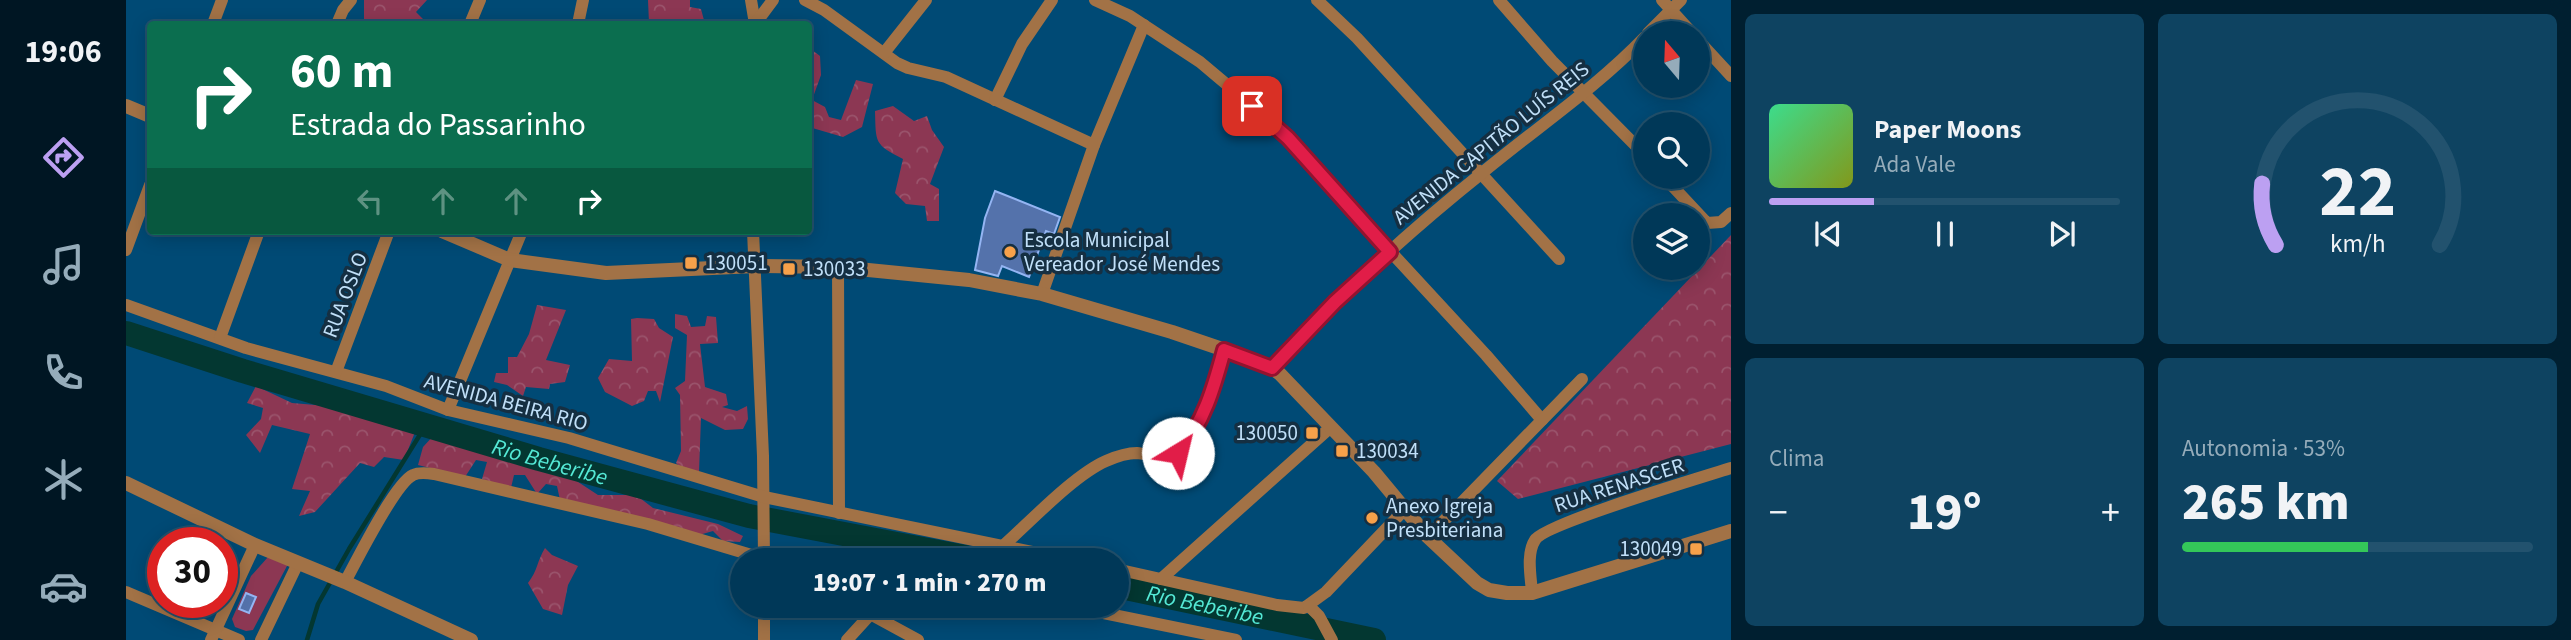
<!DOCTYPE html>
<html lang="pt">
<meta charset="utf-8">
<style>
:root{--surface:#003858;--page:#0e4361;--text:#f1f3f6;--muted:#95acba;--line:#22526e;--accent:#bca0f2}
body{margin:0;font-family:"Source Sans 3",sans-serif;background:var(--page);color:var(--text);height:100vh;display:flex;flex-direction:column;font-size:26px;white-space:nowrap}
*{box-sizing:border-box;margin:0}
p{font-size:23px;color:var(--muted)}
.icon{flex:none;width:38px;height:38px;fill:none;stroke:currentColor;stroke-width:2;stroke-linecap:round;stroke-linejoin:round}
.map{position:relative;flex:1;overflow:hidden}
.drawer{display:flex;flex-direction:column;gap:14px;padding:14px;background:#001f30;width:840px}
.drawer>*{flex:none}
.top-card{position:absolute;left:21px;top:21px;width:665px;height:214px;border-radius:7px;box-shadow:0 4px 18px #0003,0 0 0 2px var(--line);background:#0b6e4f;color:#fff;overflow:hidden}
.needle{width:46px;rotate:341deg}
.fabs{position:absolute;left:1507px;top:21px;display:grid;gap:14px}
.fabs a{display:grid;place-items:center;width:77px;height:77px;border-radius:50%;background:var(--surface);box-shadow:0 4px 18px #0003,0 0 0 2px var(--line);font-size:35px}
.speed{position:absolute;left:21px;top:527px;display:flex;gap:14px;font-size:35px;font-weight:700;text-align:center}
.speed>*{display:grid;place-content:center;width:91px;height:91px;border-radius:50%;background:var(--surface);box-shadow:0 4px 18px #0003,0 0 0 2px var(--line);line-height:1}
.speed .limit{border:10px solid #d22;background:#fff;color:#111}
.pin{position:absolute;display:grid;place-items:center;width:60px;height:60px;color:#fff;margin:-30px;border-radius:14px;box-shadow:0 4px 10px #0006}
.me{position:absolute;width:77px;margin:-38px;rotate:36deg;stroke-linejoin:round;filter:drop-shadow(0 0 5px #0008)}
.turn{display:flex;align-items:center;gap:24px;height:147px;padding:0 28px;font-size:32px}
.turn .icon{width:91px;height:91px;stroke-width:2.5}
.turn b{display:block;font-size:49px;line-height:60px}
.lanes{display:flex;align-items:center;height:66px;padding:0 28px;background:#0003;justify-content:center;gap:35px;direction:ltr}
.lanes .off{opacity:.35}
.big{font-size:52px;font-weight:800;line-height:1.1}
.drawer .card{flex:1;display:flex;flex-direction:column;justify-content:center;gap:10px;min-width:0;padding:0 24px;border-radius:10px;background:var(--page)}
.drawer .dial{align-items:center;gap:0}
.dial svg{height:182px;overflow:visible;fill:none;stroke:var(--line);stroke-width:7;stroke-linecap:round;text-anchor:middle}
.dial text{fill:var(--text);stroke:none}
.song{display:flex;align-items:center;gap:21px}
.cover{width:84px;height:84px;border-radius:10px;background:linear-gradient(135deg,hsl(150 70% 55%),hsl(70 70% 35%))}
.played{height:7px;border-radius:4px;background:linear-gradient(90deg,var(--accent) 30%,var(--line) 30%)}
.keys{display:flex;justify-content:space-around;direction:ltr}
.heat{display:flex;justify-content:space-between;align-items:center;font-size:38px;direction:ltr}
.charge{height:10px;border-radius:5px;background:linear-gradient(90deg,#34c759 53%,var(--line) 0)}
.drawer .tiles{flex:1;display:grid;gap:14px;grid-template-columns:repeat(2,1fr)}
.trip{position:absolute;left:604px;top:548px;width:399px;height:70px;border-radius:35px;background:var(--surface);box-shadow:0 4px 18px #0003,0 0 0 2px var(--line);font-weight:800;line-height:70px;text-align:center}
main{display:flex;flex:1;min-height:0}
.dock{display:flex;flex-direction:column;width:126px;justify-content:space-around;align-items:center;background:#001623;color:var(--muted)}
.dock .icon{width:49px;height:49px}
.dock .selected{color:var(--accent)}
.dock b{font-size:32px;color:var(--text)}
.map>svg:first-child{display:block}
.green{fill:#8c3753}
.forest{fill:url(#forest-crowns)}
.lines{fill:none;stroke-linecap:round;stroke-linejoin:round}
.stream{stroke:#033731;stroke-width:4.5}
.river{stroke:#033731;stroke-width:24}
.building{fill:#5472ab;stroke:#94b5f3;stroke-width:2}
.minor{stroke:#a27246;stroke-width:12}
.tertiary{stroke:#a27246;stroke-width:14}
.route-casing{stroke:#92132f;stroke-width:18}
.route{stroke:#e11d48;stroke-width:12}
.poi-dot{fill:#f7a14a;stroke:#152f42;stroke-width:2.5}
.labels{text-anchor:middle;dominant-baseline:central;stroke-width:7;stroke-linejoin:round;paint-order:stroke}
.street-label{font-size:21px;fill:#c1e0f9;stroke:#152f42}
.poi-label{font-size:21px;fill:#c1e0f9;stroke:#152f42;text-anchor:start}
.water-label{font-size:23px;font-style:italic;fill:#54e8d5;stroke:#152f42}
</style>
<main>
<nav class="dock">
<b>19:06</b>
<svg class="icon selected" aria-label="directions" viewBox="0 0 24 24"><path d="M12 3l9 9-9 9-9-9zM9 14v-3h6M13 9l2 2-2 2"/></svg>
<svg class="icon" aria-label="music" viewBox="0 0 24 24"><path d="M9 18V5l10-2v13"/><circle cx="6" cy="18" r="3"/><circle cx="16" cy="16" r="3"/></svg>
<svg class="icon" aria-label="phone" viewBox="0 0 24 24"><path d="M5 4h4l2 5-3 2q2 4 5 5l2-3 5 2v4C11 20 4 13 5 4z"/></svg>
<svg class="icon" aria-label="climate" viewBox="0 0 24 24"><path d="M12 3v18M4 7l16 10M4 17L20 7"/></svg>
<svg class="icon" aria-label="car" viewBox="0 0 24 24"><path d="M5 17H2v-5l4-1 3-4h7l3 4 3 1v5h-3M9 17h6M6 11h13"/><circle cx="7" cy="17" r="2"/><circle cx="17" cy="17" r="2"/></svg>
</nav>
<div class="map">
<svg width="1605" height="640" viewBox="0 0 1605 640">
<defs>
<pattern id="forest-crowns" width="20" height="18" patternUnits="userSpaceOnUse" patternTransform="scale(1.75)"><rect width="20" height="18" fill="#8c3753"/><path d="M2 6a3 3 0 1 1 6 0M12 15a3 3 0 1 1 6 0" fill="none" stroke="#9a546c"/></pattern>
</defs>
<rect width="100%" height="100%" fill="#004a75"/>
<!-- green -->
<path class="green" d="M142,557L161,563V566L127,630L120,631L109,627L106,619L125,576Z"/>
<!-- forest -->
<g class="forest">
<path d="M238,0H301L290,12L302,24H259L238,19Z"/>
<path d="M522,0H564V7L575,9L579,24H518L523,23Z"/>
<path d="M682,47L694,56L695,75L686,100L699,107L703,117L715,120L730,80L747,84L736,127L717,137L683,127Z"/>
<path d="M767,106L788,121L801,116L806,130L818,147L804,184L813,189V221H801L799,206L780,204L769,193L777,159C748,144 750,143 749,111Z"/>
<path d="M1605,235V444L1392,499L1371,481Z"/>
<path d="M411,305L440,310L420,360L444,365L439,382L424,384L423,389L400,387L397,396L381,385L368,382L370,373H382V357H391L403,334Z"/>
<path d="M549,314L561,316L565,327L579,326L581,316L590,317L592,343L574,344L579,387L600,394L602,405L596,407L611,411L621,406L622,419L617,429L599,430L575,418L573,472L554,467L550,463L555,451L554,395L549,388L559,381L561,335L549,328Z"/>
<path d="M511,318L528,319L533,328L547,337L534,402L530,391H522L518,401L506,406L479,392L472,378L483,359L506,361L505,319Z"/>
<path d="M130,386L166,403L213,407L291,427L278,460L258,457L248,467L234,463L189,512L173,516L184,491L166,489L184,434L146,425L134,453L120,435L135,419L137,408L121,403Z"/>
<path d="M309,434L446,478L472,495H510L527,508L592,524L617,536L614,542L597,541L587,531L573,535L434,500L431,486L420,484L411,494L399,475H388L384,492L356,479L361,462L350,460L339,477L292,465L297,447Z"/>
<path d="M419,548L426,555L452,566L442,585L436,615L417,609L402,583C412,570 411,561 419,548Z"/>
</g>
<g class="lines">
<!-- stream -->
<path class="stream" d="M181,640L192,604L223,549L300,425"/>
<!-- river -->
<g class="river">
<path id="s1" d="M0,333L117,371L413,459L623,516L855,560"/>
<path id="s2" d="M990,586L1248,640"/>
</g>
</g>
<!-- building -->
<g class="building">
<path d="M869,191L934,217L928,234L920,231L903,277L876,266L872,276L849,270L859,218Z"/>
<path d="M120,593L130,597L123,613L113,609Z"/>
</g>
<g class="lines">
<!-- minor -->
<g class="minor">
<path d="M625,0L629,24"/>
<path d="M679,0L698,10L771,63L782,68L820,77L968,145"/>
<path d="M969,0L1004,16L1074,62L1144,121L1360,355L1416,420"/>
<path d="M1191,0L1231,38L1433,259"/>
<path d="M1373,0L1426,61L1519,155"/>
<path d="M1536,0L1566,33"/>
<path d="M87,24L96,0"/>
<path d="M211,24L217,10L225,0"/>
<path d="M344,24L354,0"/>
<path d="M452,24L457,0"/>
<path d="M629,24L647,0"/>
<path d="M1522,33L1555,0"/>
<path d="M1572,40L1605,76"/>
<path d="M758,53L800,0"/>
<path d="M869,100L896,44L926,0"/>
<path d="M1538,177L1581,223L1595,222L1605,213"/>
<path d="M627,231L637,456L638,560"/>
<path d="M0,250L24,185"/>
<path d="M712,267L713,513"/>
<path d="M916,294L968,145L1018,25"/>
<path d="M0,305L120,348L260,386L322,410L443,438L638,497L945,560"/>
<path d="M94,338L133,231"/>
<path d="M1146,368C1210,298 1281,233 1356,173C1410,128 1470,88 1519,37"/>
<path d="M210,372L263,231"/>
<path d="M322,410L396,231"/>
<path d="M1302,537L1456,379"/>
<path d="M877,546C904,522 948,475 980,461C989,457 1001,453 1011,453C1022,454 1032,458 1043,456C1074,450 1091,376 1099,350"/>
<path d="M990,569L1151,605L1178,608L1200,592L1278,510"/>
<path d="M1035,579L1205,427"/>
<path d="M219,582C230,562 269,483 287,475C293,472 301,473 308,474L522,524L642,560"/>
<path d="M0,592L113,640"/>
<path d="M1406,593C1405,577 1400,554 1409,540C1418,524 1577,477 1605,468"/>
<path d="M943,606L1110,640"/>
<path d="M1183,606L1193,616L1206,640"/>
<path d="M746,615L792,640"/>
<path d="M85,640L129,545"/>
<path d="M135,640L172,563"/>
<path d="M638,640V606"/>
<path d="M721,640L752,606"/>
</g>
<!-- tertiary -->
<g class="tertiary">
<path d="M0,106L24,116"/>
<path d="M316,231L384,260L480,273L629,266L712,267L843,280L916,294L1046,332L1099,350L1146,368L1154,374L1248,472L1302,537L1351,583L1363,590L1381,593H1406L1605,531"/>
<path d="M0,483L129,545L219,582L345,640"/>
</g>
</g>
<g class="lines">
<defs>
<path id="route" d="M1052,453C1078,423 1088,387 1098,350L1146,368L1209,302L1264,252L1162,138L1126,106"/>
</defs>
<!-- route casing -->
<use href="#route" class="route-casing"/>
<!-- route -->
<use href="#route" class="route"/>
</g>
<!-- markers -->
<g class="poi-dot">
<circle cx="884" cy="252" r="7"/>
<rect x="558" y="256" width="14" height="14" rx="3.5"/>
<rect x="656" y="262" width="14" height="14" rx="3.5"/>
<rect x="1179" y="426" width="14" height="14" rx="3.5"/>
<rect x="1209" y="444" width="14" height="14" rx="3.5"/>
<circle cx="1246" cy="518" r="7"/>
<rect x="1563" y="542" width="14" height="14" rx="3.5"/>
</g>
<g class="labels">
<!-- street labels -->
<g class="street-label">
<text transform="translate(1365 143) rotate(-39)">AVENIDA CAPITÃO LUÍS REIS</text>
<text transform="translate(219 295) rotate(-69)">RUA OSLO</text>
<text transform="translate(380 402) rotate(15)">AVENIDA BEIRA RIO</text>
<text transform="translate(1493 485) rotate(-18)">RUA RENASCER</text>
</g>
<!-- poi labels -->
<g class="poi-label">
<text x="898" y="240">Escola Municipal<tspan x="898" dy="24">Vereador José Mendes</tspan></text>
<text x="579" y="263">130051</text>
<text x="677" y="269">130033</text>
<text x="1172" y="433" text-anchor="end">130050</text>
<text x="1230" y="451">130034</text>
<text x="1260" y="506">Anexo Igreja<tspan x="1260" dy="24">Presbiteriana</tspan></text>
<text x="1556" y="549" text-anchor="end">130049</text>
</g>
<!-- water labels -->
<g class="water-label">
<text stroke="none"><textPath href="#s1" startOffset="443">Rio Beberibe</textPath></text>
<text stroke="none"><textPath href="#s2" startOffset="91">Rio Beberibe</textPath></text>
</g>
</g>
</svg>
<div class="fabs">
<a><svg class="needle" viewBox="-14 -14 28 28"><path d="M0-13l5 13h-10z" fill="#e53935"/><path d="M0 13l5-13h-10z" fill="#95acba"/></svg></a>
<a><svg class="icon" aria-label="search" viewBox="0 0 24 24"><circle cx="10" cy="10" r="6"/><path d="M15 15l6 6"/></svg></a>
<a><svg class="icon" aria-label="layers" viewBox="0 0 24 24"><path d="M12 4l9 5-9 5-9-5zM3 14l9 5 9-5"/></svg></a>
</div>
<div class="speed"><div class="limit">30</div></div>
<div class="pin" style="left:1126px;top:106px;background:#d93025"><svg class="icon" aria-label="arrive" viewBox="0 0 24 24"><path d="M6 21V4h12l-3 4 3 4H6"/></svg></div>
<svg class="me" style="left:1052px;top:453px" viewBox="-20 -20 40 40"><circle r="19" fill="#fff"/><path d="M0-13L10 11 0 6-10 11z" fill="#e11d48"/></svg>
<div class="trip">19:07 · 1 min · 270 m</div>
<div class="top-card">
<div class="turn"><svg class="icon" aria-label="right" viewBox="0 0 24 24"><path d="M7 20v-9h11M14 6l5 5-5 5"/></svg><div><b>60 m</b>Estrada do Passarinho</div></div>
<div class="lanes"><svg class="icon off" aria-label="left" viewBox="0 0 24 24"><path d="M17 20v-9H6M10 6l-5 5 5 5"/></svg><svg class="icon off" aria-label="ahead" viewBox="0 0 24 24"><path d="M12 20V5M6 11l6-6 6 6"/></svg><svg class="icon off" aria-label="ahead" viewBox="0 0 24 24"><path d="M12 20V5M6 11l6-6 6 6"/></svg><svg class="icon" aria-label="right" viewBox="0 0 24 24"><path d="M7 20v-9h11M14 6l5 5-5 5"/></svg></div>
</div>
</div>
<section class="drawer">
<div class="tiles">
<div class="card">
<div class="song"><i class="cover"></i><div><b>Paper Moons</b><p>Ada Vale</p></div></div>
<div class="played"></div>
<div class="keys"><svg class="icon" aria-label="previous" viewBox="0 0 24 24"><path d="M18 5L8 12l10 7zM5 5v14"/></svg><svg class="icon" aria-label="pause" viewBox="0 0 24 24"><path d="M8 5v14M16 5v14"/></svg><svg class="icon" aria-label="next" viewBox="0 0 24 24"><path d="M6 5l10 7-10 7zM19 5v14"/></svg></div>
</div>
<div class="card dial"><svg viewBox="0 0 100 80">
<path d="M14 69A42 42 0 1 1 86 69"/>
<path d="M14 69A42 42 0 0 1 8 42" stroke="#bca0f2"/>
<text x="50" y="56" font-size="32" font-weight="700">22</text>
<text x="50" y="72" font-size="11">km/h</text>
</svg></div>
<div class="card"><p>Clima</p>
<div class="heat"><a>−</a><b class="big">19°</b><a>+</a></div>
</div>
<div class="card"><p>Autonomia · 53%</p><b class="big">265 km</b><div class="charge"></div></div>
</div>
</section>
</main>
